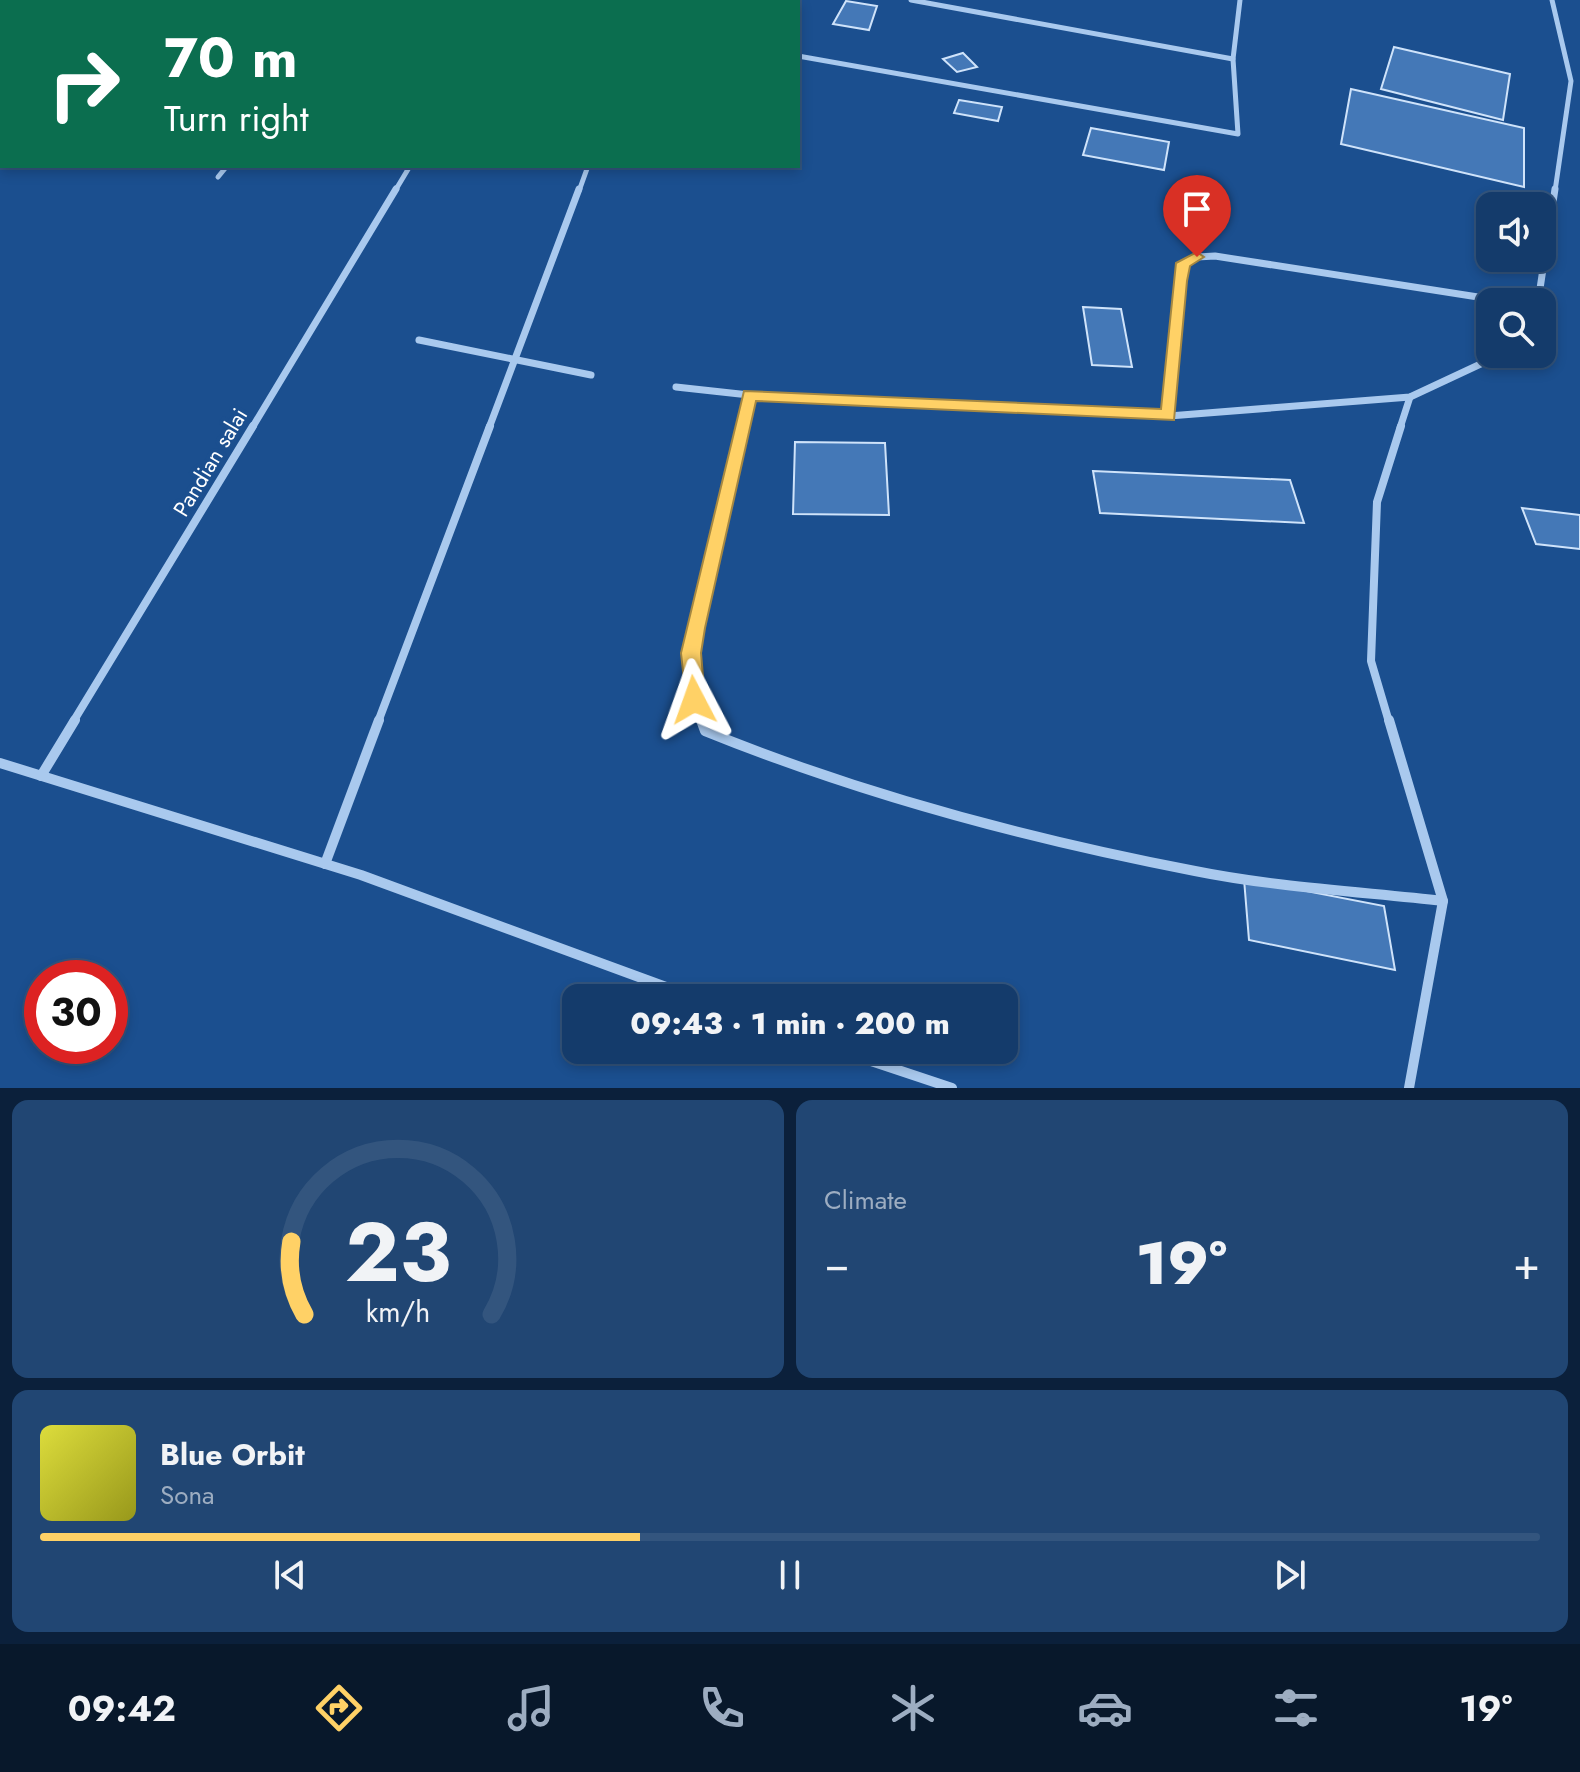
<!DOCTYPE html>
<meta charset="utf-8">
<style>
:root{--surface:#143b6b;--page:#214673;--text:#f1f3f6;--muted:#9dadc1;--line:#33557e;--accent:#ffd166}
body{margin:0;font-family:Jost,sans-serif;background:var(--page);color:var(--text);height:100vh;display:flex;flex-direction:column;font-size:30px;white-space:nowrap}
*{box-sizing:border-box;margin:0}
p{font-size:26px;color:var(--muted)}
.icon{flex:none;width:44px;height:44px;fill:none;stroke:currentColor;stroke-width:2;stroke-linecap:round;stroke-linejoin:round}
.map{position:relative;height:1088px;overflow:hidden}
.side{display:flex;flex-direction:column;gap:12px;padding:12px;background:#0b203b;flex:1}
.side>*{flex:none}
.hud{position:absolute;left:0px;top:0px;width:800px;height:168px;box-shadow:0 4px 12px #0003,0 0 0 2px var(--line);background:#0b6e4f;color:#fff;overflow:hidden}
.controls{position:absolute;left:1476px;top:192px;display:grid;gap:16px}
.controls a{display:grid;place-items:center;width:80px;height:80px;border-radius:16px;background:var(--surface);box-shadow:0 4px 12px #0003,0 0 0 2px var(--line);font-size:40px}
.speed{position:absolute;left:24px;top:960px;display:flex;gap:16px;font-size:40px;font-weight:700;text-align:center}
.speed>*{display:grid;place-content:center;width:104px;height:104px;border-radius:50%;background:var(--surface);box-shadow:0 4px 12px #0003,0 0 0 2px var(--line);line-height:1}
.speed .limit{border:12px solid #d22;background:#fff;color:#111}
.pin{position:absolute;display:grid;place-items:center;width:68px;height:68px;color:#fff;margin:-82px -34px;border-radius:50% 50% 50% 0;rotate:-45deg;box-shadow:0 0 8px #0007}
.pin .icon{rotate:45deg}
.me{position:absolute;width:88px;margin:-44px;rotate:356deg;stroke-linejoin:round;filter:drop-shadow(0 0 6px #0008)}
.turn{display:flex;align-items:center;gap:28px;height:168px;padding:0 32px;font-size:36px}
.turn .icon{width:104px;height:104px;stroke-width:2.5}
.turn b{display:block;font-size:56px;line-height:68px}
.big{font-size:60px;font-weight:800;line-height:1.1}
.side .widget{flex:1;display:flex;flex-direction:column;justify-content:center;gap:12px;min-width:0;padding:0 28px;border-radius:16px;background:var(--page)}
.side .dial{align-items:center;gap:0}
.dial svg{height:208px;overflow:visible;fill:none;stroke:var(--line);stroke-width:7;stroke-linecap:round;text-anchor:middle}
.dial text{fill:var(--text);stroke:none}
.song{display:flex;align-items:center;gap:24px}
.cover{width:96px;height:96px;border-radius:12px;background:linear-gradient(135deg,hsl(60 70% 55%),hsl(60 70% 35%))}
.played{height:8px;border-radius:4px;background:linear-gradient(90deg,var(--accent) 40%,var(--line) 40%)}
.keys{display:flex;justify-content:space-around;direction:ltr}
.heat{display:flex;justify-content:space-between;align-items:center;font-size:44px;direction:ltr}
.side .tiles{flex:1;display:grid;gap:12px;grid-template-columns:1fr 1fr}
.widget:last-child{grid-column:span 2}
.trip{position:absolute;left:562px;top:984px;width:456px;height:80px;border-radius:16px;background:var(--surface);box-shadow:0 4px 12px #0003,0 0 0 2px var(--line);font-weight:800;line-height:80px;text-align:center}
.dock{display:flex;height:128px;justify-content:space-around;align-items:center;background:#08182b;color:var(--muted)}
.dock .icon{width:56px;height:56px}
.dock .active{color:var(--accent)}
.dock b{font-size:36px;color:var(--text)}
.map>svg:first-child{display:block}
.building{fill:#4478b7;stroke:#cfe3fa;stroke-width:2}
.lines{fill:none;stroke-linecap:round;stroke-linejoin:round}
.street-far3{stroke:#a9c9ee;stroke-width:5}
.street-far2{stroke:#a9c9ee;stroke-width:7}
.street-far1{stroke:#a9c9ee;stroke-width:8}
.street{stroke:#a9c9ee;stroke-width:10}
.route{fill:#ffd166;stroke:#a68842;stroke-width:2}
.labels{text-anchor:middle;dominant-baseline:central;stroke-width:8;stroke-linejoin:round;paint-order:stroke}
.street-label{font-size:22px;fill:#fff;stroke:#1b4f8f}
</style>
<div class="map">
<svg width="1580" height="1088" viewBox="0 0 1580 1088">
<rect width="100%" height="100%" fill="#1b4f8f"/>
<!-- building -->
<g class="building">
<path d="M846,1L877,6L869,30L833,24Z"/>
<path d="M1394,47L1510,74L1503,120L1381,89Z"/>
<path d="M963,53L977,67L957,72L943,59Z"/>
<path d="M1351,89L1524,128V187L1341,144Z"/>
<path d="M959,100L1002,107L998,121L954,113Z"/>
<path d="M1091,128L1169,142L1164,170L1083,155Z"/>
<path d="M1083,307L1121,309L1132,367L1092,365Z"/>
<path d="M795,442L885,443L889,515L793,514Z"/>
<path d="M1093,471L1290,480L1304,523L1100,513Z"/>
<path d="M1522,508L1580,515V549L1536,544Z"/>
<path d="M1244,879L1384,906L1395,970L1249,940Z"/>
</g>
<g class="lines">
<!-- street-far3 -->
<g class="street-far3">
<path d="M52,0L63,2"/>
<path d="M911,0L1233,59"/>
<path d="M1552,0L1571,81L1555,191"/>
<path d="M798,56L1238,134L1233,59L1240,0"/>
<path d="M218,177L227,166"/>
<path d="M395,191L410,166"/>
<path d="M579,191L588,166"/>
</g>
<!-- street-far2 -->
<g class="street-far2">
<path d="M1538,302L1555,189"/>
<path d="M419,340L591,375"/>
<path d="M676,387L749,395L1169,416L1410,397L1502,354"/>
<path d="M1169,416L1180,281L1184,263L1197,257L1215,256L1510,302"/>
<path d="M252,428L396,189"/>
<path d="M489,428L579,189"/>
<path d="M741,428L749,395"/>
<path d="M1400,428L1410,397"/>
</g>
<!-- street-far1 -->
<g class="street-far1">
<path d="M73,722L253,426"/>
<path d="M378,722L490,426"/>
<path d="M702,722L694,700L691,653L705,579L742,426"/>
<path d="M1389,722L1371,661L1377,502L1401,426"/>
</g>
<!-- street -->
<g class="street">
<path d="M701,720L705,731C863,795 1028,839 1195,871C1274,887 1363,892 1443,901"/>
<path d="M1389,720L1443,901L1409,1088"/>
<path d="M0,763L361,875L696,998"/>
<path d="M41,776L75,720"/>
<path d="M325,864L379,720"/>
<path d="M838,1050L952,1088"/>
</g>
</g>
<!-- route -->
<path class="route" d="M1197,252L1204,257L1190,266L1187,281L1174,420L756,401L705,628L701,653L705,700L702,707L694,710L687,707L681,653L744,391L1161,409L1176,263Z"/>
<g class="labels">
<!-- street labels -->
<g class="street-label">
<text transform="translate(210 462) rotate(-59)">Pandian salai</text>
</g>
</g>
</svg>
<div class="controls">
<a><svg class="icon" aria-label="sound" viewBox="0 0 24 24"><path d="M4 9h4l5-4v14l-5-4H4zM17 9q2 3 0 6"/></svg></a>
<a><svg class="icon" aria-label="search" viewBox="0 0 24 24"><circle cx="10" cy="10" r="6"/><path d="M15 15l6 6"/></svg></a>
</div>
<div class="speed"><div class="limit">30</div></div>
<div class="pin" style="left:1197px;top:257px;background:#d93025"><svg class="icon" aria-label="arrive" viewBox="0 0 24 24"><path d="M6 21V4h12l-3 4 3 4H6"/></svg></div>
<svg class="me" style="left:694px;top:700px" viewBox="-20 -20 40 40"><path d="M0-17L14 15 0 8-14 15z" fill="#ffd166" stroke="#fff" stroke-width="4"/></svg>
<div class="trip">09:43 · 1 min · 200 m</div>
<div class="hud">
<div class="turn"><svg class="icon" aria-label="right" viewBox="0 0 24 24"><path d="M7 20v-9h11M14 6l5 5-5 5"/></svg><div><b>70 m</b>Turn right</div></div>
</div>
</div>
<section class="side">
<div class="tiles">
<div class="widget dial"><svg viewBox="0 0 100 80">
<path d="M14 69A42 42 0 1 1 86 69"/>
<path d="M14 69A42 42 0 0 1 9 41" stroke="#ffd166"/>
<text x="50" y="56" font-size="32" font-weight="700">23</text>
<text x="50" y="72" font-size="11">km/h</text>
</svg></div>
<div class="widget"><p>Climate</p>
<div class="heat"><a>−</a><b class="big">19°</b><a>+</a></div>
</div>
<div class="widget">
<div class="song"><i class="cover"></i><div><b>Blue Orbit</b><p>Sona</p></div></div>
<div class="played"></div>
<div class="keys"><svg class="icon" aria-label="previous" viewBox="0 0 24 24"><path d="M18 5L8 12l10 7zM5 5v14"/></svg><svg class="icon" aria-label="pause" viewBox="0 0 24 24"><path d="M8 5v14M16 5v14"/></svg><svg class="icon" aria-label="next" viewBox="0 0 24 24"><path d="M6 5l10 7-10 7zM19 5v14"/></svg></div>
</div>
</div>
</section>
<nav class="dock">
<b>09:42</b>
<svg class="icon active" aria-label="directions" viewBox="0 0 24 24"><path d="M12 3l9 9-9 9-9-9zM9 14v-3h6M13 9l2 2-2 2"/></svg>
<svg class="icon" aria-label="music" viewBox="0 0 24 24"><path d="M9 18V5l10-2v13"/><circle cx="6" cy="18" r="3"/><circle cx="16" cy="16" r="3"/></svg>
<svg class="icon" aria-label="phone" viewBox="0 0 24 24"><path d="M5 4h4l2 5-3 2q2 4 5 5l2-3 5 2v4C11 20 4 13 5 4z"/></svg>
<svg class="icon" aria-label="climate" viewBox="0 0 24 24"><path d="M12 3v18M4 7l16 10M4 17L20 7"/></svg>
<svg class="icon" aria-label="car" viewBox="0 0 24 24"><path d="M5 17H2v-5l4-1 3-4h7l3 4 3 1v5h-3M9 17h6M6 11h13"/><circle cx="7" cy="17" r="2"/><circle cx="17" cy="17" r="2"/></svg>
<svg class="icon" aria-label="filters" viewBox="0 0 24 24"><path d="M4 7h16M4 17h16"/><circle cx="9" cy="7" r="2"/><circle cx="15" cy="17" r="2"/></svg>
<b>19°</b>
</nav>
